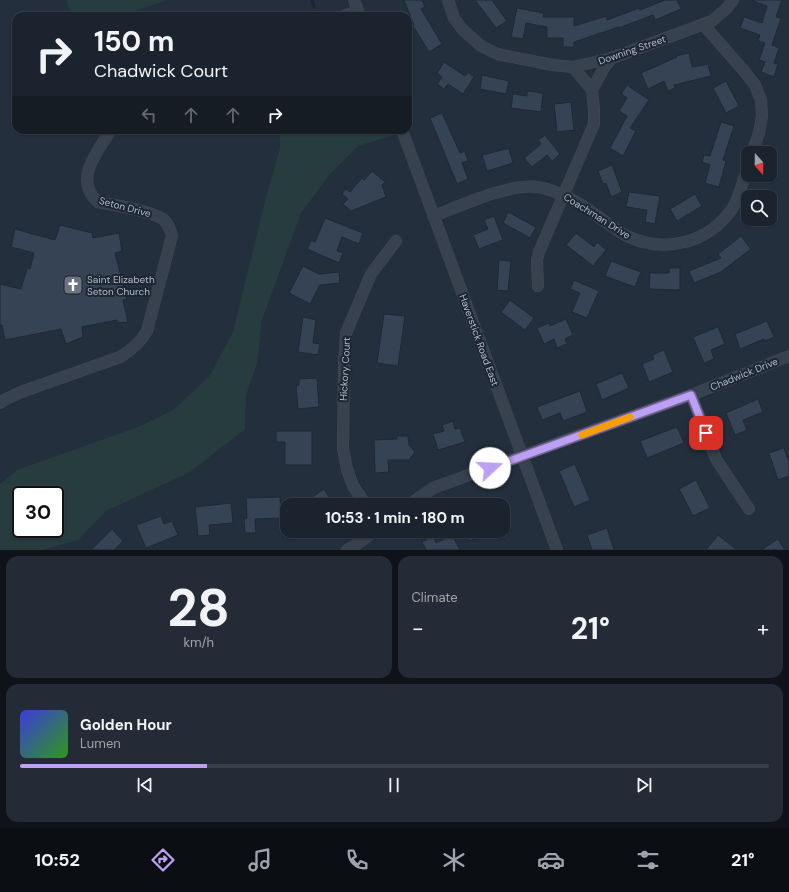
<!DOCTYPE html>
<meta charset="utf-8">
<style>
:root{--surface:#1b232e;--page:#242b36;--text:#f1f3f6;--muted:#a0a4aa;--line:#39404a;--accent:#bca0f2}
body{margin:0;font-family:"DM Sans",sans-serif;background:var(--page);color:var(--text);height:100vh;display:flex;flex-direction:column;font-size:15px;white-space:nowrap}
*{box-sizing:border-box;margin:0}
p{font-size:13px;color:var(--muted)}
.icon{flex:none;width:22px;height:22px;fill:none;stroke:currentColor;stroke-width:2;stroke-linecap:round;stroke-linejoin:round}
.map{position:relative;height:550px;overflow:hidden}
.sheet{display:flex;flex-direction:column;gap:6px;padding:6px;background:#0f1319;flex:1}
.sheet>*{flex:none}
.top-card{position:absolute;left:12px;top:12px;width:400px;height:122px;border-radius:12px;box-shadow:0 1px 3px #0004,0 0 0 1px var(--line);background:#1b232e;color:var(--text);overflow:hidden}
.needle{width:26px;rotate:160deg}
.buttons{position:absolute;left:741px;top:146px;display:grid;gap:8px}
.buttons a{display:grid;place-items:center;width:36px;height:36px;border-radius:8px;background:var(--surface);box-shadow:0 1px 3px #0004,0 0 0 1px var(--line);font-size:20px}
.speed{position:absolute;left:12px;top:486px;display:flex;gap:8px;font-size:20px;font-weight:700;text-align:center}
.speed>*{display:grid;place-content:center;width:52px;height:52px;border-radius:50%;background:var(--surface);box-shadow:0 1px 3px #0004,0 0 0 1px var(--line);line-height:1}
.speed .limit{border:2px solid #111;border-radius:6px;background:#fff;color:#111}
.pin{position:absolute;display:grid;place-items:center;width:34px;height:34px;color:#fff;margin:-17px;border-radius:8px;box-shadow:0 2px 6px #0006}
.me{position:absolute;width:44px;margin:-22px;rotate:70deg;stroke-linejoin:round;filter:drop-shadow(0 0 3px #0008)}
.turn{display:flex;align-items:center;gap:14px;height:84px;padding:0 16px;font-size:18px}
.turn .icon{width:52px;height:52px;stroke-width:2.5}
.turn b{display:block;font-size:28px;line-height:34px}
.lanes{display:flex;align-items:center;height:38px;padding:0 16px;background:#0003;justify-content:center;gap:20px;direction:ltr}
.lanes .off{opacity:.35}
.big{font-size:30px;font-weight:700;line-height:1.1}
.sheet .tile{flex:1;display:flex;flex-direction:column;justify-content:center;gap:6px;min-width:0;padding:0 14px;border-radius:12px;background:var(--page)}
.sheet .dial{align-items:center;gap:0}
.dial b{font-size:52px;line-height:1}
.song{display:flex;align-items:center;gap:12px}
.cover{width:48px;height:48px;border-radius:6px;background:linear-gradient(135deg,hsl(240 70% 55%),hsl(110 70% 35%))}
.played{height:4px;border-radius:2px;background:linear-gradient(90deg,var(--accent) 25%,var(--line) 25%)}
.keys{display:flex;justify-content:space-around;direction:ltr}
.heat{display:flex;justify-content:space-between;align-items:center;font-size:22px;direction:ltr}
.sheet .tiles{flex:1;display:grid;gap:6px;grid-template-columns:1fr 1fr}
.tile:last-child{grid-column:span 2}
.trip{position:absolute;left:280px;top:498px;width:230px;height:40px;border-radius:12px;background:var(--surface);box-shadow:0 1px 3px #0004,0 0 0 1px var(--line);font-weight:700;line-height:40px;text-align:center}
.menu{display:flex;height:64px;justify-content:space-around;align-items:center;background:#0b0e12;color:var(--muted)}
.menu .icon{width:28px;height:28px}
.menu .selected{color:var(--accent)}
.menu b{font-size:18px;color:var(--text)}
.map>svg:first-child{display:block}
.green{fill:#263c3f;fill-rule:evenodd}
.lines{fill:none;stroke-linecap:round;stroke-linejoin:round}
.stream{stroke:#17263c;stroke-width:3}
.building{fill:#364354;stroke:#1f2835}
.minor-casing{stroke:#414a57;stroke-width:12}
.minor{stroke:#38414e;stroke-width:11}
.route-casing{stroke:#7a689d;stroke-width:10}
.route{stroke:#bca0f2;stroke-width:7}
.slow{stroke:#f59e0b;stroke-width:7}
.labels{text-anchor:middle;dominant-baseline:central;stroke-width:4;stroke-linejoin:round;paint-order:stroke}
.street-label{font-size:10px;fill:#b4bcc9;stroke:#1d2633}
.poi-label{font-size:10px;fill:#b4bcc9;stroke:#1d2633;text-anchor:start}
</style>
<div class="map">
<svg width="789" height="550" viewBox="0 0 789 550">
<rect width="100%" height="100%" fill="#242f3e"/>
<!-- green -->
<g class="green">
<path d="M66,0H167L120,16H72Z"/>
<path d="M280,130H392L394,135L358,146L330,174L301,213L262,320L257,363L246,395L245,429L190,472L106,511L78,540L42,550H0V484L17,470L138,427L173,410L209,377L233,332L265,201L280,148ZM21,495H55V529H21Z"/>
</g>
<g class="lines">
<!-- stream -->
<path class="stream" d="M312,0L314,7"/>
</g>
<!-- building -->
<g class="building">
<path d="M404,0H422L425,7L421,9L442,44L429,52L413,26L414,25Z"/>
<path d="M475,0H492L507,21L496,28Z"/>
<path d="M665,0H677L681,9L655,20L653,15L619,28V27L574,42V47H563V38H547V27L526,23L523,39L511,37L517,8L544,13L543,17H574V26L606,16L607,20L639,8L640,10Z"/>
<path d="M753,0H782L776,17L781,18L772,45L779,48L774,63L778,64L774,77L761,72L765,62L759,60L765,43L758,41L760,35L740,28L744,17L762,23L767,6L753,1Z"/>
<path d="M689,53L692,67L708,64L711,76L674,85L675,88L668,91L664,81L648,89L641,73L677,57L676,56Z"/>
<path d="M444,62L465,76L468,72L474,77L463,94L448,84L444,89L437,84L442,77L437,73Z"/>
<path d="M482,75L509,81L506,94L480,89Z"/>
<path d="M726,81L739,106L726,113L713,88Z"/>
<path d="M627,85L649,100L630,128L636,131L623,156L610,148L627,116L619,111L627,98L621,94Z"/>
<path d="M527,91L543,93L541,112L511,108L513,94L527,96Z"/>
<path d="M571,102L574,130L557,132L554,104Z"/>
<path d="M442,113L460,153L465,151L468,161L462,163L468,179L457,184L430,118Z"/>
<path d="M721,122L734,126L723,160L726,161L719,187L705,183L710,165L702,162L704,155L710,156Z"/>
<path d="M545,135L560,154L552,161L547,155L532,167L524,158L541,144L538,140Z"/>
<path d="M506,149H509L513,163L487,171L482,155Z"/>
<path d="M612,165L622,192L611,197L606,183L603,184L598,171Z"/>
<path d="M372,171L385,182L382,185L386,197L351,211L343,204L348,199L342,194L346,189L350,192L362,178L364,180Z"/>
<path d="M629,192L660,196L655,224L645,222L647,210L626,207Z"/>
<path d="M695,194L702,206L677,221L670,209Z"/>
<path d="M508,212L536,227L530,238L503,223Z"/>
<path d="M494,216L503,240L479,249L473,235L488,229L484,220Z"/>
<path d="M325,218L363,233L359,244L342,237L337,251L343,253L339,263L307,249L311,240L315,242Z"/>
<path d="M60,225L92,233L93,238L119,233L122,251L115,253L127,299L123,300L128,322L117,323V320L82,327L83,337L66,344L61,329L5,340L2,325H0V284L21,289L27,268L30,269L34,253L11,247L15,229L55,240Z"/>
<path d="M576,233L594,247L597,242L606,250L593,266L566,245Z"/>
<path d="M741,236L751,249L721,272L694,283L689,271L721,258L718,254Z"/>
<path d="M499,260L511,261L508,291L497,290Z"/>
<path d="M611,261L641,272L635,287L605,276Z"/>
<path d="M303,266L319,274L339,272L340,283L320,285L310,304L289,293Z"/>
<path d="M669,268H680V290L649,289L650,273H669Z"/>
<path d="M574,280L599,291L587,318L572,312L580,293L570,289Z"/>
<path d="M510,300L534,318L525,330L501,312Z"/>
<path d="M384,314L405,316L398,366L377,363Z"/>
<path d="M303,317L316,320L313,343L320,344L318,355L298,352Z"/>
<path d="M566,319L573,335L565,339L567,344L557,348L554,339L544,344L537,328L549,323L550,326Z"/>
<path d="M767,321L774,337L765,341L764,339L740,349L735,334Z"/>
<path d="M718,327L725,344L711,350L714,359L704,363L693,337Z"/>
<path d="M664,350L673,372L649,382L642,364L654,359L652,355Z"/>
<path d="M622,373L629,388L602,400L596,384Z"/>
<path d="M317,378L319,407L298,409L296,386L299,385V379Z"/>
<path d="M580,391L587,412L563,421L560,413L542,420L537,407Z"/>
<path d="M758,399L763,412L743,420L747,430L735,435L726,413Z"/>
<path d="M453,421L455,429L460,428L465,442L438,450L433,434L444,431L442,425Z"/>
<path d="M677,427L684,443L647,458L640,441Z"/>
<path d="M276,431H312V465H285V442H276Z"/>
<path d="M397,436H408L409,445L415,452L409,460H388L389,472L375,473L374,440L397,439Z"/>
<path d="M784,448L789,462V476L778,480L769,453Z"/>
<path d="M575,464L590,500L574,507L559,471Z"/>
<path d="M696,480L710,508L693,516L679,489Z"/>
<path d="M324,489L331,500L324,505H316L311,498Z"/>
<path d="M280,497L281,518L255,519L256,533H245L244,519L247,518L246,498Z"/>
<path d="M231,503L233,523L209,525L210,535L198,536L195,507Z"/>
<path d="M161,516L164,524L172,521L178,535L146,548L136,525Z"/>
<path d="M607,528L614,550H592L587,535Z"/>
<path d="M112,529L123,541L114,550H91Z"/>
<path d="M466,531H495V532L469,541Z"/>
<path d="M452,535L460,550H424L426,549L422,542L433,536L436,543Z"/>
<path d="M718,535L737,550H706Z"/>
<path d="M778,539L785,550H761Z"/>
</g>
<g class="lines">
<defs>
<g id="minor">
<path d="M354,0L360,16"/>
<path d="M448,0L454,18L463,30L481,46L497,54L552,65L573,67L612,58L712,21L727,8L733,0"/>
<path d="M344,16L358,11"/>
<path d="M703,24L744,71L755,85L761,100L762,116L759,133L752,153"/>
<path d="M592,90L605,66L612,58"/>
<path d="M402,130L557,550"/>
<path d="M434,216C462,205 509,183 538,187C565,192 585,207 607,223C614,227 620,233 627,236C665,254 708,243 732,209C740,197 743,180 748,166"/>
<path d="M538,286L537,260L539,252L594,124V109L592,90L573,67"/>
<path d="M691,395L716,459L749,509"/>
<path d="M0,403L4,400L21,392L120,357C132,350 140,343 147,331L172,236C170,230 169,224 164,220C154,211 113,205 98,202C73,180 97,152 111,130"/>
<path d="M366,505L353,486L347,469L343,449L344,363L346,333L371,274L396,241"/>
<path d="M409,505L433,488L691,395L789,356"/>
<path d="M347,550L360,542L375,531"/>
</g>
</defs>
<!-- minor casing -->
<use href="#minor" class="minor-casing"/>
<!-- minor -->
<use href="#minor" class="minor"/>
</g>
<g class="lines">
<defs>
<path id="route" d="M490,468L691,395L706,433"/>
</defs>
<!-- route casing -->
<use href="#route" class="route-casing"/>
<!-- route -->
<use href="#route" class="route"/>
<!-- slow -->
<path class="slow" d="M582,435L630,417"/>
</g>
<!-- icons -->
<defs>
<symbol id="church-square" viewBox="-11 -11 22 22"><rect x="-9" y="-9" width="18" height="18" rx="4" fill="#6b7280" stroke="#1d2633"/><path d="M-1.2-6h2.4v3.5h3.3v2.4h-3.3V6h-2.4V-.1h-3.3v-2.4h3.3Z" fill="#fff"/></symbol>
</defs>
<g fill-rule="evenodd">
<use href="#church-square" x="62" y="274" width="22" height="22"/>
</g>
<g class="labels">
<!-- street labels -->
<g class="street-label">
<text transform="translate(632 50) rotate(-19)">Downing Street</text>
<text transform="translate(125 207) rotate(15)">Seton Drive</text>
<text transform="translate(597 216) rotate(32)">Coachman Drive</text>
<text transform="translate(479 340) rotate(70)">Haverstick Road East</text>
<text transform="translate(345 369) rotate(-87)">Hickory Court</text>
<text transform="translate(744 374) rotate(-22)">Chadwick Drive</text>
</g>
<!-- poi labels -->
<g class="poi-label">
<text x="87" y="279">Saint Elizabeth<tspan x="87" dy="12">Seton Church</tspan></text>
</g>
</g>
</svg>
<div class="buttons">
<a><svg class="needle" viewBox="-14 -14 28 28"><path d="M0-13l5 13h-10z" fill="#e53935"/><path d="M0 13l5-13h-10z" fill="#a0a4aa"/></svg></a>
<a><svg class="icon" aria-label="search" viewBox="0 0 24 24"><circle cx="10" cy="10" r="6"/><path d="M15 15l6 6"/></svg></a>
</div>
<div class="speed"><div class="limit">30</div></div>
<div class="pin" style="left:706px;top:433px;background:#d93025"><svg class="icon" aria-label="arrive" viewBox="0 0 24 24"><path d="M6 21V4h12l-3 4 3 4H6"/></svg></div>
<svg class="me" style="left:490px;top:468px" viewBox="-20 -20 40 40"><circle r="19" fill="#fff"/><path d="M0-13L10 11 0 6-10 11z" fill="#bca0f2"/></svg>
<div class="trip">10:53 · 1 min · 180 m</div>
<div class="top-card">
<div class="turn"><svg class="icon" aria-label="right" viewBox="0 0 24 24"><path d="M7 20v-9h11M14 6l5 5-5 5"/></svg><div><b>150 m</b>Chadwick Court</div></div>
<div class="lanes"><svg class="icon off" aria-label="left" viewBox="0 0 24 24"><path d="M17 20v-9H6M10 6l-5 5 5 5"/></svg><svg class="icon off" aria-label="ahead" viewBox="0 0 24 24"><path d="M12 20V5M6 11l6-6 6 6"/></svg><svg class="icon off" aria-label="ahead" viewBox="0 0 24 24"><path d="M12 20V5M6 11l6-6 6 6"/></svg><svg class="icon" aria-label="right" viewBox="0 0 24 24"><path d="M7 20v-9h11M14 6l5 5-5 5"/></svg></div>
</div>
</div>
<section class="sheet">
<div class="tiles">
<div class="tile dial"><b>28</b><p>km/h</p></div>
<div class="tile"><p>Climate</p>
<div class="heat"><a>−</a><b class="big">21°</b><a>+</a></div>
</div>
<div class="tile">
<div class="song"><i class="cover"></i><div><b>Golden Hour</b><p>Lumen</p></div></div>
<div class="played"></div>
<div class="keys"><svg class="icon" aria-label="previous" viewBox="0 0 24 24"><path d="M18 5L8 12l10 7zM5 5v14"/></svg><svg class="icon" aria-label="pause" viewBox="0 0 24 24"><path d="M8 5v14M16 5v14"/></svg><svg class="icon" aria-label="next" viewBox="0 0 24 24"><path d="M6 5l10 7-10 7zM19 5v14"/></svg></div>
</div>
</div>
</section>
<nav class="menu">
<b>10:52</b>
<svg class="icon selected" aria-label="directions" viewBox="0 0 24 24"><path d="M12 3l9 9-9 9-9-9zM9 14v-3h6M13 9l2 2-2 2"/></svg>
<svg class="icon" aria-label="music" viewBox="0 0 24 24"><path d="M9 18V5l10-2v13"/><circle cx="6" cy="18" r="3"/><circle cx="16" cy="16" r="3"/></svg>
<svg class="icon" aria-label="phone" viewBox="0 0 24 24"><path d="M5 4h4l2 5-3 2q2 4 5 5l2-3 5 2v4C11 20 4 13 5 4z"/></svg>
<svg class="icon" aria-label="climate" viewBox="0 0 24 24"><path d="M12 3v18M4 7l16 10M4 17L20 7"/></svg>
<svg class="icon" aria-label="car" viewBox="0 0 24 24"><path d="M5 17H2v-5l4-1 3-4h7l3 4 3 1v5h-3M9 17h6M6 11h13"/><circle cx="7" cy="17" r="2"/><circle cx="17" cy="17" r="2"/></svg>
<svg class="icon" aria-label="filters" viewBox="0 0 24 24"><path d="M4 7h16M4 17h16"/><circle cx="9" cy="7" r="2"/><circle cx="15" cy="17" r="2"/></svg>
<b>21°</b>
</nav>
